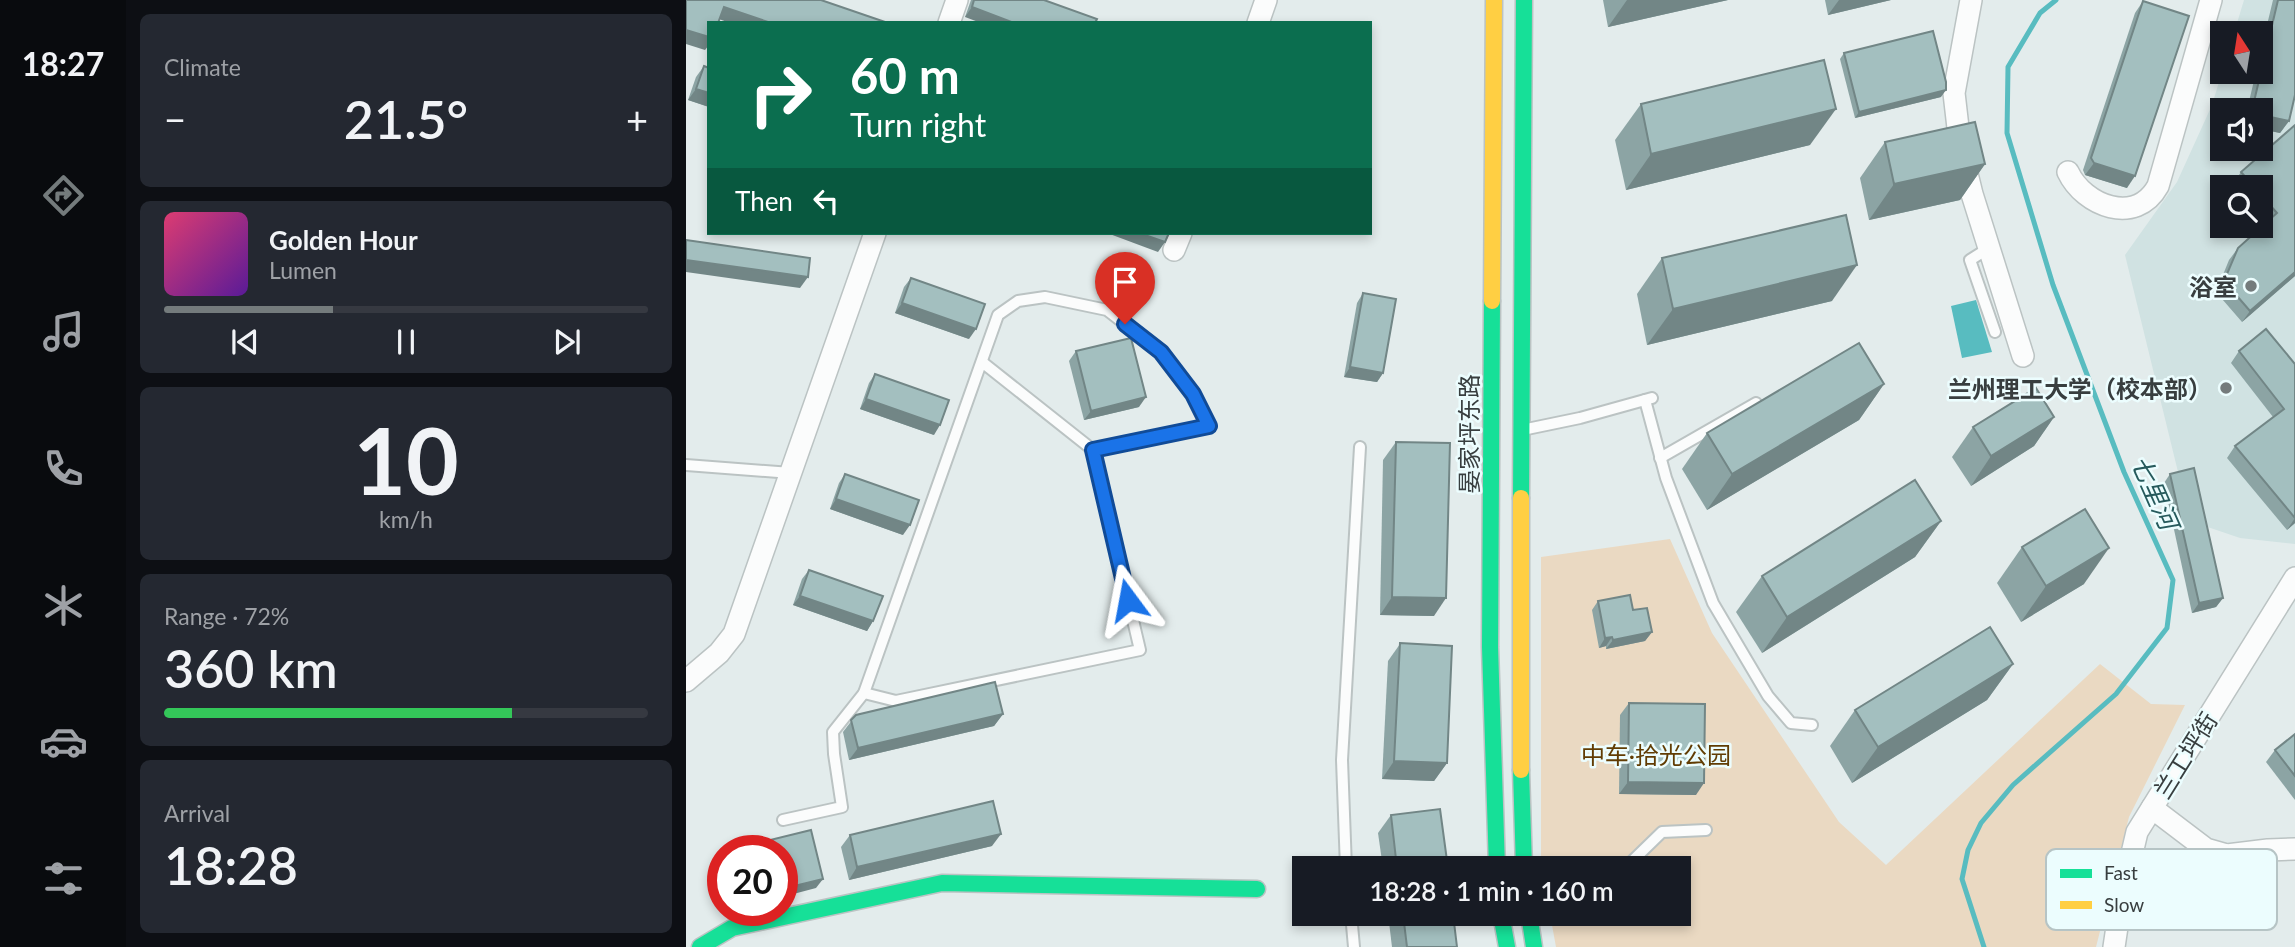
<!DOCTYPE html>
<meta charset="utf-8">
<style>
:root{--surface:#171b24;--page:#242831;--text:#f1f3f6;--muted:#9ea1a6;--line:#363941;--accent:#747b7c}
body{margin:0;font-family:Lato,"Noto Sans SC",sans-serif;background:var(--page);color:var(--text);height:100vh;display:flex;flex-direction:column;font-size:26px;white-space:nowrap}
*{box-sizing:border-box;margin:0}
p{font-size:23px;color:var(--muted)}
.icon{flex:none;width:38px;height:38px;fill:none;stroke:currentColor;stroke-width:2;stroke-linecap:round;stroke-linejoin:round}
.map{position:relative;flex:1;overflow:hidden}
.drawer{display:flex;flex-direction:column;gap:14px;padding:14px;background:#0d0f14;width:560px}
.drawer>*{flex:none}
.guide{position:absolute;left:21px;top:21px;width:665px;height:214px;border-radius:0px;box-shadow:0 4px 10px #0003;background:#0b6e4f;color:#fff;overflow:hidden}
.needle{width:46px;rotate:348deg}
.controls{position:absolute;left:1524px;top:21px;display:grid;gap:14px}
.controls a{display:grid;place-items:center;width:63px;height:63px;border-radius:0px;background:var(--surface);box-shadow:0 4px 10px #0003;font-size:35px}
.speed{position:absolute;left:21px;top:835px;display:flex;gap:14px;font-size:35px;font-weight:700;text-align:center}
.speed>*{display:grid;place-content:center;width:91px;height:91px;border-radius:50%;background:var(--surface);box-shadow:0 4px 10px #0003;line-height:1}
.speed .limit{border:10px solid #d22;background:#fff;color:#111}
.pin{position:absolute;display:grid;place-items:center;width:60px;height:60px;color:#fff;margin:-72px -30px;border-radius:50% 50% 50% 0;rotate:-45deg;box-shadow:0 0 7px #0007}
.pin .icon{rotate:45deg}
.me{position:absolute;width:77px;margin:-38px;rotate:347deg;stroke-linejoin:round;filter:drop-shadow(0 0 5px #0008)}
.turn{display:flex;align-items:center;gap:24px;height:147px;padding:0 28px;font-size:32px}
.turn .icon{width:91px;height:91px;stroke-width:2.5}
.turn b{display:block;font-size:49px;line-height:60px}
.then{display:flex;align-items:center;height:66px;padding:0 28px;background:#0003;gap:14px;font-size:26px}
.big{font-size:52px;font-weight:600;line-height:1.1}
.drawer .tile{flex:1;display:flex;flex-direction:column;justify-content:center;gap:10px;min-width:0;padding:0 24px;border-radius:10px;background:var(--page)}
.drawer .dial{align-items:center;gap:0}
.dial b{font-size:91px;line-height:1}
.song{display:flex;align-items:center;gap:21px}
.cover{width:84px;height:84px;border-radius:10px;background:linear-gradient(135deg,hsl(340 70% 55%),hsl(270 70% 35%))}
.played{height:7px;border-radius:4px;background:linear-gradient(90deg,var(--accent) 35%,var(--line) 35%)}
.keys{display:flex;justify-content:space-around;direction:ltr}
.heat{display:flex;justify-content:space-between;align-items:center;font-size:38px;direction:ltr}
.charge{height:10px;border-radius:5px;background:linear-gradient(90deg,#34c759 72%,var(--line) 0)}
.trip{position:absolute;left:606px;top:856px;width:399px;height:70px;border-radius:0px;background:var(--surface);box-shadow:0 4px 10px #0003;font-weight:600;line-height:70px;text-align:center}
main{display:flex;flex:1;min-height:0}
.dock{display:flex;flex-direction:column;width:126px;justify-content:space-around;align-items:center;background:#090b0e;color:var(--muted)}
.dock .icon{width:49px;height:49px}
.dock .selected{color:var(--accent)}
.dock b{font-size:32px;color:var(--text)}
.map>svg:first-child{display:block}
.built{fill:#d0e2e2;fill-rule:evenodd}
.green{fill:#ead9c2}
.water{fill:#58bcc0}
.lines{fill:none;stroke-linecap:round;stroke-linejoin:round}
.stream{stroke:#58bcc0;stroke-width:5}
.lane-casing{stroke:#bbc3c3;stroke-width:14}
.street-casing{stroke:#bbc3c3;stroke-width:24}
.fast-casing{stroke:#bbc3c3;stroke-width:19}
.slow-casing{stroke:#bbc3c3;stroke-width:19}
.lane{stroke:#fbfcfc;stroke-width:10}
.street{stroke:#fbfcfc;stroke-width:21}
.fast{stroke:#16e098;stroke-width:16}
.slow{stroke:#ffcf43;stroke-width:16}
.wall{fill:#8ca4a4}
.shaded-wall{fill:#728686}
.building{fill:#a3bfbf;stroke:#728686;stroke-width:2}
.route-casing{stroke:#114b97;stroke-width:18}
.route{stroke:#1a73e8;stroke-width:12}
.poi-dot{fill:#747b7c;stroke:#ecfdfe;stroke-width:2.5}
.labels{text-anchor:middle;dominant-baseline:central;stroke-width:5;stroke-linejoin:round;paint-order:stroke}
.poi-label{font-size:24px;font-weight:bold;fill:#383e3f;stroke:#ecfdfe;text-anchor:end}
.street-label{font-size:24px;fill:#383e3f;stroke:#ecfdfe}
.park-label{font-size:24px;fill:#613c03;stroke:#ecfdfe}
.water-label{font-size:26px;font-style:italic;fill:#265a5c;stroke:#ecfdfe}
.key{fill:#ecfdfe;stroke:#b6c4c5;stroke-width:2}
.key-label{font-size:19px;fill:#383e3f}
</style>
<main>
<nav class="dock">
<b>18:27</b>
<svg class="icon selected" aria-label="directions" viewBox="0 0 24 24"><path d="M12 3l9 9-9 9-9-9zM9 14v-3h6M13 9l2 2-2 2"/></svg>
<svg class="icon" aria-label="music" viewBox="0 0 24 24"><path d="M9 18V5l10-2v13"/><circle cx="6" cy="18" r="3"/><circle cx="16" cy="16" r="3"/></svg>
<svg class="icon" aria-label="phone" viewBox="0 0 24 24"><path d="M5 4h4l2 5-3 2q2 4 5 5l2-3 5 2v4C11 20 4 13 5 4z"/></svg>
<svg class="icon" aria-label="climate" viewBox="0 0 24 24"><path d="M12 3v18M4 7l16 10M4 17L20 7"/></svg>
<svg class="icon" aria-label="car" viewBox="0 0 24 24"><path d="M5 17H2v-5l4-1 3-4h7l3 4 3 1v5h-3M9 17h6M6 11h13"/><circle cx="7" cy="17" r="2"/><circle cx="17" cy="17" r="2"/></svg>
<svg class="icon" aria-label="filters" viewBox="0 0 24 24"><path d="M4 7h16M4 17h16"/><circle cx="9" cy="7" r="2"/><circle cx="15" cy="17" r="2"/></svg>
</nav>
<section class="drawer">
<div class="tile"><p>Climate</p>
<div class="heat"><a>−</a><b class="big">21.5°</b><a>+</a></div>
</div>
<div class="tile">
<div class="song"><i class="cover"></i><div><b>Golden Hour</b><p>Lumen</p></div></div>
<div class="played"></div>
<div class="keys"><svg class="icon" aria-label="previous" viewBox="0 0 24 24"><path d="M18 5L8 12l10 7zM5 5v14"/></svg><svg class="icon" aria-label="pause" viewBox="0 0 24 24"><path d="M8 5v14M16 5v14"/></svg><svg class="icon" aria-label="next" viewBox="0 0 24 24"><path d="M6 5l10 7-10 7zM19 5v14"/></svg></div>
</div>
<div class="tile dial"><b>10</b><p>km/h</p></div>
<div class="tile"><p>Range · 72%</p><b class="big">360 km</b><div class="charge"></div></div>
<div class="tile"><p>Arrival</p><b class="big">18:28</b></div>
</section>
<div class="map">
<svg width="1609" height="947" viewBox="0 0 1609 947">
<rect width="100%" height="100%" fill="#e3ecec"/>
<!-- built -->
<path class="built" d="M1558,0H1609V544L1554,538L1504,521L1439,255L1491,182L1526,105L1536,72H1575V33H1548ZM1536,110H1575V149H1536ZM1536,187H1575V226H1536Z"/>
<!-- green -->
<path class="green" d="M984,539L1026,633L1153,822L1200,865L1414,664L1465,704L1499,705L1443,817L1410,947H870L864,914H992V868H855V557Z"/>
<!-- water -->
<path class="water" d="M1290,300L1306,352L1276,358L1265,306Z"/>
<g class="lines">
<!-- stream -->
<path class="stream" d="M1298,947L1276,879L1282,850L1295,823L1327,785L1430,694L1481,628L1487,580L1438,472L1367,285L1321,133L1322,67L1354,13L1370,0"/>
<defs>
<g id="lane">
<path d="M1303,248L1284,260L1309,332"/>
<path d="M959,400L980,478L1027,603L1082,696L1105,723L1126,725"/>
<path d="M841,429L894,418L966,398"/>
<path d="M974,458L1070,403"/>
<path d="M0,465L105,473"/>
<path d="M178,693L210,701L454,650L407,450L296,362"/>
<path d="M97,820L156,807L148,754L147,732L178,693L312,315L332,301L359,297L421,310L475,352L507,394L523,426L407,450"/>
<path d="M660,868L656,760L674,447"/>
<path d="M939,868L976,832L1020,830"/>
<path d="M665,914L668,947"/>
</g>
<g id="street">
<path d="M1285,0L1268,93L1274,145L1286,194L1337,356"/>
<path d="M263,23L271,0"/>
<path d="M572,23L580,0"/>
<path d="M1382,172C1398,206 1450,226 1472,186L1525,0"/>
<path d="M488,250L495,233"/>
<path d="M0,681L33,653L48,634L189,233"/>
<path d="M1466,808L1520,849L1541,855L1582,850L1609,849"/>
<path d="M1428,947L1435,900L1451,832L1609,578"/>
</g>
<g id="fast">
<path d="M806,301L804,647L811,868"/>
<path d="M835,498L838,0"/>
<path d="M835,770L838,868"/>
<path d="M815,914L821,947"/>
<path d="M843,914L848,947"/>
<path d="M14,947L46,928L256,883L571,889"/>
</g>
<g id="slow">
<path d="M806,301L808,0"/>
<path d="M835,770V498"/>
</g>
</defs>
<!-- lane casing -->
<use href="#lane" class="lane-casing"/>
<!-- street casing -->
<use href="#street" class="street-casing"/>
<!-- fast casing -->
<use href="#fast" class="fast-casing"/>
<!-- slow casing -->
<use href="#slow" class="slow-casing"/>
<!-- lane -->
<use href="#lane" class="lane"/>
<!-- street -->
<use href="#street" class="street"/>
<!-- fast -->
<use href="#fast" class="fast"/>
<!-- slow -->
<use href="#slow" class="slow"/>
</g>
<!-- wall -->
<g class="wall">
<path d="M285,0H358L279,17Z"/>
<path d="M917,0H1042L922,27Z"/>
<path d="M1139,0H1205L1142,15Z"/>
<path d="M1587,0H1609L1603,121L1594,133L1575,129V110H1561L1570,72H1575V50Z"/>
<path d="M1457,1L1441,188L1399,175L1397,170L1449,13Z"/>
<path d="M1158,53L1255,97L1169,118L1154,59Z"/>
<path d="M18,66L23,107L2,100L10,77Z"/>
<path d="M955,104L1124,145L940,190L929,140Z"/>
<path d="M1609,125V276L1556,322L1530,292L1543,260L1552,248L1580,223L1575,216V187H1549L1547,184L1555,172Z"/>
<path d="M1199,142L1299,164L1274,200L1183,220L1174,178Z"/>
<path d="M976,258L1146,301L961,345L951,294Z"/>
<path d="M225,278L283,339L209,313L218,287Z"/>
<path d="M677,293L697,373L691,382L658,377L671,303Z"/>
<path d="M390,351L453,407L398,420L383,361Z"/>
<path d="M1553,351L1609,364V523L1601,530L1541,458L1549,446L1587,417L1545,363Z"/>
<path d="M189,374L248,435L174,409L183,383Z"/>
<path d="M1198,384L1173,420L1021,510L996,469L1021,433Z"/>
<path d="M1368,417L1348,446L1285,486L1266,457L1287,427Z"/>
<path d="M710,442L748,616L694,615L697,460Z"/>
<path d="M159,474L217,535L144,509L153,483Z"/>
<path d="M1484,474L1537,598L1530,607L1506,613L1478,483Z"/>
<path d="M1255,521L1229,557L1076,653L1050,612L1076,576Z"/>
<path d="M1336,547L1398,584L1335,622L1311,583Z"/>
<path d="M123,570L187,621L181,631L107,605L116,579Z"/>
<path d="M912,601L947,610L966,632L959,641L920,649V646L913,648L906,610Z"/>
<path d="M714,644L761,763L748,781L696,779L702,661Z"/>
<path d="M1327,664L1301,700L1166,783L1144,746L1169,710Z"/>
<path d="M943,703L1010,795L933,794L934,715Z"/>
<path d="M317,714L308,726L163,760L157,732L170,715Z"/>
<path d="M1609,734V800L1580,762L1589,750Z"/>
<path d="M705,815L762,868H697L692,833Z"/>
<path d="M164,835L306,846L163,880L155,847Z"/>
<path d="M702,914H767L771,947H706Z"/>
</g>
<!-- shaded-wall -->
<g class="shaded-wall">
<path d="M941,0H1042L922,27Z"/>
<path d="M1153,0H1205L1142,15Z"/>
<path d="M38,7L85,23H44L30,18Z"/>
<path d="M286,7L328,23H295L279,17Z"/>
<path d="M0,30L23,37V45L19,50L0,44Z"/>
<path d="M10,89L23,93V107L2,100Z"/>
<path d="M1260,90L1255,97L1169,118L1173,112Z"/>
<path d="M1150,109L1124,145L940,190L965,154Z"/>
<path d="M1575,115L1603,121L1594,133L1575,129Z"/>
<path d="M1408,163L1449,176L1441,188L1399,175Z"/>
<path d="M1299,164L1274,200L1183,220L1208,184Z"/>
<path d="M421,233H453L479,242L472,252Z"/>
<path d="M0,260L122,277L114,288L0,272Z"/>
<path d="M1171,265L1146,301L961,345L987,309Z"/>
<path d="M1609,272V276L1556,322L1564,311Z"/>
<path d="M216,303L290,329L283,339L209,313Z"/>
<path d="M664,367L697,373L691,382L658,377Z"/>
<path d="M1198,384L1173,420L1021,510L1046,474Z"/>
<path d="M460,397L453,407L398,420L405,411Z"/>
<path d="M180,399L254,425L248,435L174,409Z"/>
<path d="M1368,417L1348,446L1285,486L1305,456Z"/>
<path d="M150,499L224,525L217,535L144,509Z"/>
<path d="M1609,518V523L1601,530Z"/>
<path d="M1255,521L1229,557L1076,653L1101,617Z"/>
<path d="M1423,548L1398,584L1335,622L1360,586Z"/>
<path d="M114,596L187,621L181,631L107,605Z"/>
<path d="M706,597L760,598L748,616L694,615Z"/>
<path d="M1537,598L1530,607L1506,613L1513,603Z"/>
<path d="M966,632L959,641L920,649L927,640Z"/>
<path d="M926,637L920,646L913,648L919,638Z"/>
<path d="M1327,664L1301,700L1166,783L1192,747Z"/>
<path d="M317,714L308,726L163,760L172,748Z"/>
<path d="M708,761L761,763L748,781L696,779Z"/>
<path d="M942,782L1018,783L1010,795L933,794Z"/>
<path d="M315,834L306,846L163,880L171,867Z"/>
<path d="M137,879L130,888L96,897V889Z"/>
</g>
<!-- building -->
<g class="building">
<path d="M0,0H135L202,23H85L38,7L32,23H23V37L0,30Z"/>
<path d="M288,0H358L411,19L409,23H328L286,7Z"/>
<path d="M1592,0H1609V95L1603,121L1575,115V110H1566Z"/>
<path d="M1457,1L1503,16L1449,176L1408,163L1405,158Z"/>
<path d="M1247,31L1260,82V90L1173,112L1158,53Z"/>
<path d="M1138,60L1150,109L965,154L955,104Z"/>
<path d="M18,66L23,68V93L10,89Z"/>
<path d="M1289,122L1299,164L1208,184L1199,142Z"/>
<path d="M1609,125V272L1564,311L1538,281L1552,248L1591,213L1575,195V187H1568L1555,172Z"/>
<path d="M1160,215L1171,265L987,309L976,258Z"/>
<path d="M453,233H483L479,242Z"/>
<path d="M0,240L124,258L122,277L0,260Z"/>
<path d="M225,278L299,304L290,329L216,303Z"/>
<path d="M677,293L710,299L697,373L664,367Z"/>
<path d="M1580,329L1609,364V518L1549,446L1598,409L1553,351Z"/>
<path d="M445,338L460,397L405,411L390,351Z"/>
<path d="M1173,343L1198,384L1046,474L1021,433Z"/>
<path d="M189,374L263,400L254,425L180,399Z"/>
<path d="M1350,388L1368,417L1305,456L1287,427Z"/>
<path d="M710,442L764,443L760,598L706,597Z"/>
<path d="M1508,468L1537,598L1513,603L1484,474Z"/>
<path d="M159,474L233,500L224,525L150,499Z"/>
<path d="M1229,480L1255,521L1101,617L1076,576Z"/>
<path d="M1399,509L1423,548L1360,586L1336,547Z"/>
<path d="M123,570L197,596L187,621L114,596Z"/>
<path d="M944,595L947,610L961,608L966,632L927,640L926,637L919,638L912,601Z"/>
<path d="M1304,627L1327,664L1192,747L1169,710Z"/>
<path d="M714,643L766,646L761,763L708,761Z"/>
<path d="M309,682L317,714L172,748L165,720L170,715Z"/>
<path d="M943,703L1019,704L1018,783L942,782Z"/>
<path d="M1609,734V776L1589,750Z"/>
<path d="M307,801L315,834L171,867L164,835Z"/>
<path d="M754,809L762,868H711L705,815Z"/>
<path d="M125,830L137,879L96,889V850H48V849Z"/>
<path d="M717,914H767L771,947H721Z"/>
</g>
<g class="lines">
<defs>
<path id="route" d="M439,324L475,352L507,394L523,426L407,450L442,600"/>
</defs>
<!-- route casing -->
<use href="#route" class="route-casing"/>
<!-- route -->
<use href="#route" class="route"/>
</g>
<!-- markers -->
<g class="poi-dot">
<circle cx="1565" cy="286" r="7"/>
<circle cx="1540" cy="388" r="7"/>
</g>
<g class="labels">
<!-- poi labels -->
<g class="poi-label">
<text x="1551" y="286">浴室</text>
<text x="1526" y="388">兰州理工大学（校本部）</text>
</g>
<!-- street labels -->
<g class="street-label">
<text transform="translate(782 434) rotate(-90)">晏家坪东路</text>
<text transform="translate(1499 755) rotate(-58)">兰工坪街</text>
</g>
<!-- park labels -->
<g class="park-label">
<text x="970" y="754">中车·拾光公园</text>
</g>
<!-- water labels -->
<g class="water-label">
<text transform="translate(1469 492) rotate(66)">七里河</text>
</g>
</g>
<!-- legend -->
<rect x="1360" y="849" width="231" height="81" rx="10" class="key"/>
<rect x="1374" y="869" width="32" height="9" fill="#16e098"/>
<rect x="1374" y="901" width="32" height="8" fill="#ffcf43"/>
<g class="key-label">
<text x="1418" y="880">Fast</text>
<text x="1418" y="912">Slow</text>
</g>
</svg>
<div class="controls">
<a><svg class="needle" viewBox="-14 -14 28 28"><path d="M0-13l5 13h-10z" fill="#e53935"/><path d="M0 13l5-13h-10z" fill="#9ea1a6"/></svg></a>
<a><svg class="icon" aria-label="sound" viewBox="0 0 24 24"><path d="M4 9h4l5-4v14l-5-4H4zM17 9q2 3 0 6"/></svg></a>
<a><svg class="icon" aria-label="search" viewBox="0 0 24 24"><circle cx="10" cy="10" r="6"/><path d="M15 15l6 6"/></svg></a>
</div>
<div class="speed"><div class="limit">20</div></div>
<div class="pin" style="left:439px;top:324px;background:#d93025"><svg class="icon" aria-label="arrive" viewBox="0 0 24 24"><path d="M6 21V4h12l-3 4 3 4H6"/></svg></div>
<svg class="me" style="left:442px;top:600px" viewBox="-20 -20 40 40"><path d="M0-17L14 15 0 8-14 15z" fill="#1a73e8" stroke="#fff" stroke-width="4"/></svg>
<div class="trip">18:28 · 1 min · 160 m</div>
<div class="guide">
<div class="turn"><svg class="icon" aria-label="right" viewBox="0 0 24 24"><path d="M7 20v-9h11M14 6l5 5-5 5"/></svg><div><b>60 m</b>Turn right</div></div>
<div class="then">Then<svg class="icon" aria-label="left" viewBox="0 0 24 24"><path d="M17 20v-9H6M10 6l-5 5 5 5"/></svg></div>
</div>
</div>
</main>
